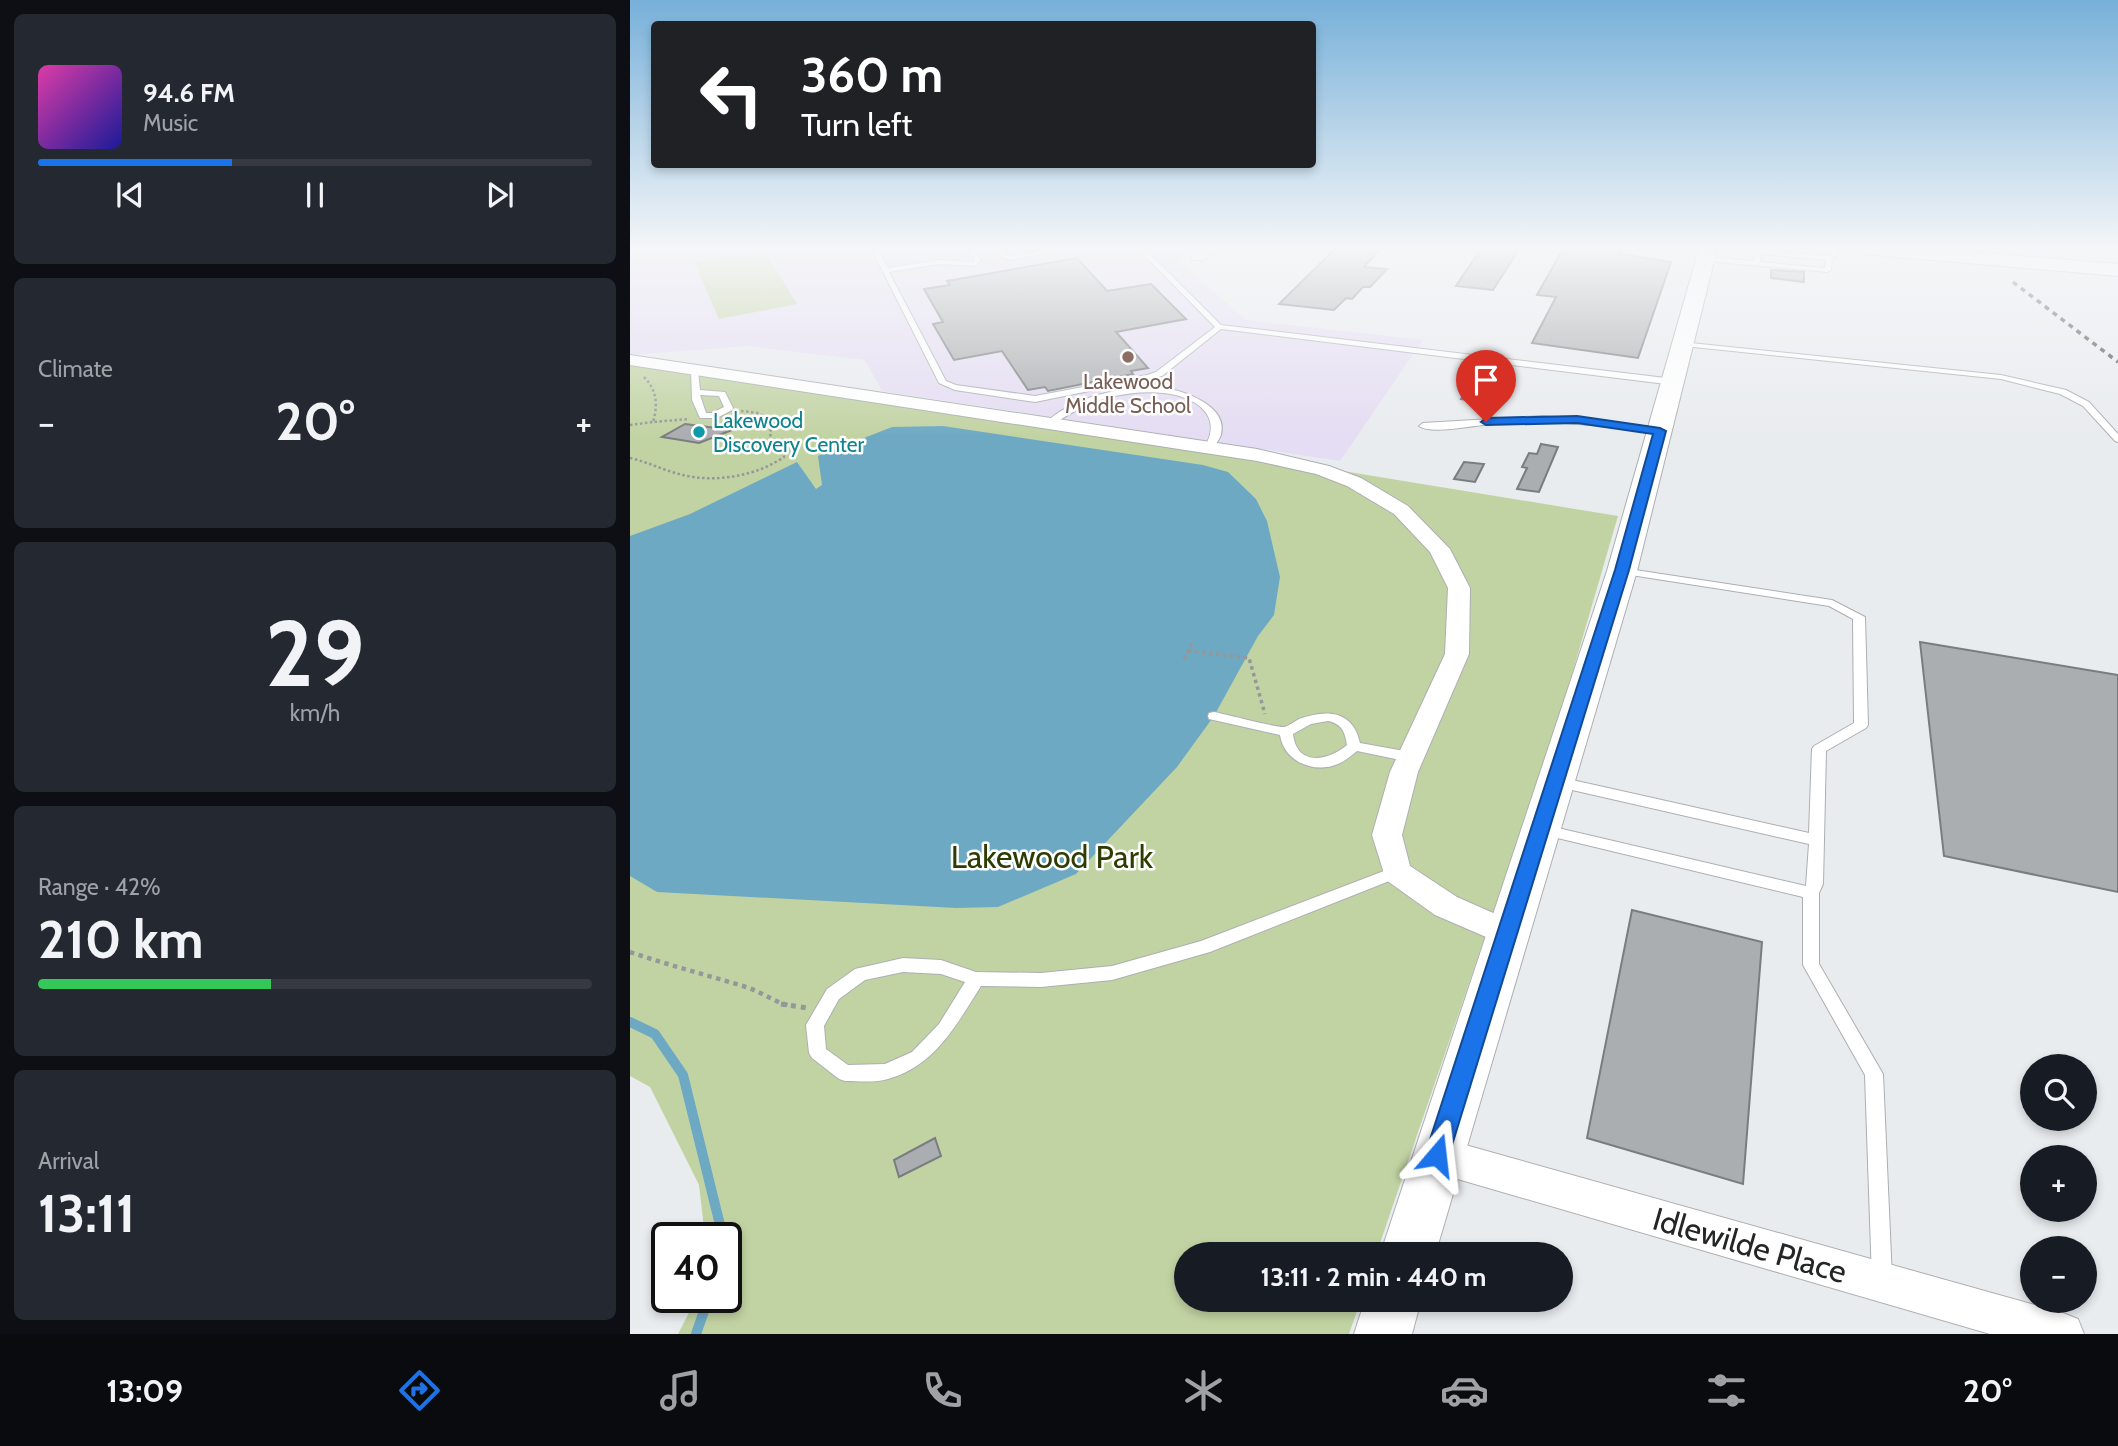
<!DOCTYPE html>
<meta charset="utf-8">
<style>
:root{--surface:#171b24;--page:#242831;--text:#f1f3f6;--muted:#9ea1a6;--line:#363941;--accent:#1a73e8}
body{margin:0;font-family:Cabin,sans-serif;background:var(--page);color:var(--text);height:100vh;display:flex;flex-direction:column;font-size:26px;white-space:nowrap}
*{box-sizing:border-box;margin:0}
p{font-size:23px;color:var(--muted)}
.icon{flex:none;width:38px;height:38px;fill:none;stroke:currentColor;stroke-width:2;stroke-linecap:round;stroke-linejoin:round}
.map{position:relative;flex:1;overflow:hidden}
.panel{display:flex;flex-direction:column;gap:14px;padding:14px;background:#0d0f14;width:630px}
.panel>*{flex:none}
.banner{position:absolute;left:21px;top:21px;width:665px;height:147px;border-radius:7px;box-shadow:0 4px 10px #0003;background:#202124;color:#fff;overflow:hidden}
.fabs{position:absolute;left:1390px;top:1054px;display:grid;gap:14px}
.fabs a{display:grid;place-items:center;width:77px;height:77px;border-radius:50%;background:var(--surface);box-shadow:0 4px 10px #0003;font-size:35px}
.speed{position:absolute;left:21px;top:1222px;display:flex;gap:14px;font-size:35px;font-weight:700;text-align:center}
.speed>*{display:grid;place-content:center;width:91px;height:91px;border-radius:50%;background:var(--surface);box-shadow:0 4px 10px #0003;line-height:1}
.speed .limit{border:4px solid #111;border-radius:10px;background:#fff;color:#111}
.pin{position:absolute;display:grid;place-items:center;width:60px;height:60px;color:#fff;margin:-72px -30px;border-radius:50% 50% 50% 0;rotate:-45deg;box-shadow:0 0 7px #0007}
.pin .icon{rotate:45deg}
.me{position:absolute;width:77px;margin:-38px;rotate:17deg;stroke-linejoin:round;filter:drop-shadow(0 0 5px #0008)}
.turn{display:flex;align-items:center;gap:24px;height:147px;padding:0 35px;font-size:32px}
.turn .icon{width:91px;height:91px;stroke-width:2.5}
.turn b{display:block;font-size:49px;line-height:60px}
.big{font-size:52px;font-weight:800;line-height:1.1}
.panel .widget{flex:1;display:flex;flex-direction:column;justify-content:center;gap:10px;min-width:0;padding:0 24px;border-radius:10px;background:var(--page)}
.panel .dial{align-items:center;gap:0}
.dial b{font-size:91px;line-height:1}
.song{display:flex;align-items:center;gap:21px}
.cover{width:84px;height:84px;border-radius:10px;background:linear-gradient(135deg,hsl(320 70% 55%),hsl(240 70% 35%))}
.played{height:7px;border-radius:4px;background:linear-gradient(90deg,var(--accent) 35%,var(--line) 35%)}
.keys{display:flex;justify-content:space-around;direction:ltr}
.heat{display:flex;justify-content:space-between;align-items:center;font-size:38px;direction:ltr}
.charge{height:10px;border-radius:5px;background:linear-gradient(90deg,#34c759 42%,var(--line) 0)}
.trip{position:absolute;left:544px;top:1242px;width:399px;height:70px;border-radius:35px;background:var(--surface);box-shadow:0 4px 10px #0003;font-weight:800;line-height:70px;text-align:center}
.tab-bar{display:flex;height:112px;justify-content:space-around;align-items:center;background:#090b0e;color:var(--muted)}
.tab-bar .icon{width:49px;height:49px}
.tab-bar .selected{color:var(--accent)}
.tab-bar b{font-size:32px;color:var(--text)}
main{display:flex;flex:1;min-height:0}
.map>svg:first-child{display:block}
.education{fill:#e5ddf3}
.green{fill:#c2d3a3}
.water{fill:#6ea9c3}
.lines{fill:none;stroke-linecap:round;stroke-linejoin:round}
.stream{stroke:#6ea9c3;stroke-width:10}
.building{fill:#abaeb0;stroke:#7a7d7f;stroke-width:2}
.lane-casing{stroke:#acafb1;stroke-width:2}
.street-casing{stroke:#acafb1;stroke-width:2}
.secondary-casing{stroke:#acafb1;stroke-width:2}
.path-far3{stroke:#959799;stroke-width:2.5;stroke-dasharray:2.5 2.5;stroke-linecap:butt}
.path-far2{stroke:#959799;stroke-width:3.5;stroke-dasharray:3.5 3.5;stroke-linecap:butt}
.path-far1{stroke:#959799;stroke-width:4.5;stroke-dasharray:4.5 4.5;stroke-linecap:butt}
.path{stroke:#959799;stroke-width:5;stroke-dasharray:5 5;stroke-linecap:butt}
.lane{fill:#fff;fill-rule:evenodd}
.street{fill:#fff;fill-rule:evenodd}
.secondary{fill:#fff;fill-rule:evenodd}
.rail{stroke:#4c4e4f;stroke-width:3.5;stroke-dasharray:5 5;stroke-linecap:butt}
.route{fill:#1a73e8;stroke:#114b97;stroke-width:2}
.education-dot{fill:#8d6e63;stroke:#fff;stroke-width:2.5}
.culture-dot{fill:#0f9aa8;stroke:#fff;stroke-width:2.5}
.labels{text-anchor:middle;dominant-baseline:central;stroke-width:5;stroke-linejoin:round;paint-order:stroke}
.far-education-label{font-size:21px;fill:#785e54;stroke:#fff}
.far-culture-label{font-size:21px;fill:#0d838f;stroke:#fff;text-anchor:start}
.near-park-label{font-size:32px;fill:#2d3c01;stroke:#fff}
.near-street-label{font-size:32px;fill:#242526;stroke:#fff}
</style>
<main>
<section class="panel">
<div class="widget">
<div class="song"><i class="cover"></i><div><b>94.6 FM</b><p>Music</p></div></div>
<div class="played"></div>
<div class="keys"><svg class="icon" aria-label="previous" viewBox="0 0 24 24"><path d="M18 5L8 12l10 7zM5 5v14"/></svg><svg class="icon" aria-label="pause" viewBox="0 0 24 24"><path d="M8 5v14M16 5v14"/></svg><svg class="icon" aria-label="next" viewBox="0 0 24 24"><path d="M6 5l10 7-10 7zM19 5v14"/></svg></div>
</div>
<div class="widget"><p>Climate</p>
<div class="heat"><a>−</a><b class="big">20°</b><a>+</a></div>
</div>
<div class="widget dial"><b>29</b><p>km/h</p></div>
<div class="widget"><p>Range · 42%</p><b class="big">210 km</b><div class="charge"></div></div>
<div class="widget"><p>Arrival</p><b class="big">13:11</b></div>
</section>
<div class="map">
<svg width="1488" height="1334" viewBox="0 0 1488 1334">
<rect width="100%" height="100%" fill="#e9ecef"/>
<!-- education -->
<path class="education" d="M0,249H580L558,252L547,260L616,320L793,340L710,461L252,391L235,360L118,346L0,355Z"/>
<!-- green -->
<g class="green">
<path d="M135,251L167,304L89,319L64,262Z"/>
<path d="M0,364L719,472L988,516L926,729L746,1255H556V1300H731L719,1334H48L67,1297H96V1237H75L69,1185L20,1087L0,1076Z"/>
</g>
<!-- water -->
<path class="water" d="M313,426L573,465L598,472L626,499L637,521L650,577L644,615L628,636L584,716L547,767L446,874L368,907L326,908L27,892L0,876V536L60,514L167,462L186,489L192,485L188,456L262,427Z"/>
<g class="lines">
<!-- stream -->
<g class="stream">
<path d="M0,1022L25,1034L53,1075L93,1237"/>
<path d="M66,1334L79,1297"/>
</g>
</g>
<!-- building -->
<g class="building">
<path d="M705,249H750L734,267L757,269L740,287H733L722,299L716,298L704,310L649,304Z"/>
<path d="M851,249H889L863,290L826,286Z"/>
<path d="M933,249H992L990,254L1041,262L1008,358L902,343L926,297L907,295Z"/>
<path d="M447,258L477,291L521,284L556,319L486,332L518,368L501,371L503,374L418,391L415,387L398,390L372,351L324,360L303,324L313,322L294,289L320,285L317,281Z"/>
<path d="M1141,270L1174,272V282L1141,278Z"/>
<path d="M844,377L861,379L848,402L831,399Z"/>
<path d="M55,424L102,430L69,443L32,437Z"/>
<path d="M911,444L928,447L909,492L887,489L897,468L892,467L899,453L907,454Z"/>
<path d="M834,462L854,464L845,482L824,479Z"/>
<path d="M1290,642L1488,675V892L1314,856Z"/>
<path d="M1002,910L1132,942L1113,1184L957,1138Z"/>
<path d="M305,1138L311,1156L269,1177L264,1160Z"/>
</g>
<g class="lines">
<defs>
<g id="lane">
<path d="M247,249H254L250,254L258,268L309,260L344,262L345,260L338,249H345L351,260L346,266L309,264L259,272L316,381L326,385L405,396L517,375L526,372L585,327L508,249H515L591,325L1044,379L1048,382L1044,385L591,329L532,376L518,379L405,402L325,390L309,383L244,254Z"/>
<path d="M365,249H372L375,255L381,256L423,249H441L381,260L371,257Z"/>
<path d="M1202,249H1208V254L1202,259L1201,270L1198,272L1076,261L1073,259L1076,257L1124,261L1125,252L1128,250L1198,256L1202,253ZM1131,254L1196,260L1195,268L1130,262Z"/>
<path d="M1051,342L1371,375L1436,390L1459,402L1488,434V442L1485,441L1453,406L1430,394L1371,379L1054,346L1050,344Z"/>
<path d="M61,368L68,370L70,390L95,392L103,408L102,410L87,418H70L62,400ZM70,395L89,396L94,407L82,413H76Z"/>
<path d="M530,387C552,390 599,405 591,435C589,440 585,445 582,450L579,451L574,448C595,415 564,396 533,393C517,391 500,393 485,396C461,401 441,412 421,426L414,424C444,396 490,387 530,387Z"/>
<path d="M913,416L952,419L1030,428L1035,431L1030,434C975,426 919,418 863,424C845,425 802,435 789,426L793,423Z"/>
<path d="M992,568L1202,600L1235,617L1238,725L1236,728L1196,751L1193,884L1189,893V964L1253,1074L1262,1279L1259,1286L1252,1289L1245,1286L1242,1279L1235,1075L1173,965V897L915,835L910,834L908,830L910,826L915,825L1176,886L1179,844L929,787L924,785L922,782L924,779L929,777L1179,833L1182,749L1184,746L1224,723L1223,619L1199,606L988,573L987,571L988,569Z"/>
<path d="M584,712C595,714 648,728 654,727C659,726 665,721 669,719C696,709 723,710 730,743L780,752L785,754L787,757L785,760L780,762L727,751C721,756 715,761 708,764C684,774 654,762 650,735L579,719L578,716L579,713ZM698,721C712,724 715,732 717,745C698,761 667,767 663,734L681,724Z"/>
<path d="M767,866L772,868L775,872L772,876L580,952L482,980L411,987L351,986C327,1024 305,1066 258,1079C245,1083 229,1081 215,1081L209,1079L182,1058L179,1053L176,1025L197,989L225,969L273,958L311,960L346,972L411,973L482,966L571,941ZM273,972L311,974L335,982L309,1024L282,1052L255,1064L218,1065L196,1049L194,1026L209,999L235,980Z"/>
</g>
<g id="street">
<path d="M574,249H592L572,260H562V254Z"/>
<path d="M0,355L627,449L699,466L731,478L778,506L820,549L840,588L839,654L788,772L772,835L780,866L827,897L888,924L893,933L888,942L877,946L805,915L756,880L742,835L760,772L815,654L818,588L800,552L764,514L717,486L686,474L627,461L0,365Z"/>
<path d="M807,1137L1433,1313L1448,1319L1454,1334H1360L807,1173L794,1168L788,1155L794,1142Z"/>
</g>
<g id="secondary">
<path d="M1069,249H1087L1007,571L805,1255H750L977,571Z"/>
<path d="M1224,249H1304L1488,264V276L1233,254Z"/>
<path d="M735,1300H791L782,1334H724Z"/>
</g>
</defs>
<!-- lane casing -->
<use href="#lane" class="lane-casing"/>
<!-- street casing -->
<use href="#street" class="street-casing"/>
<!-- secondary casing -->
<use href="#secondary" class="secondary-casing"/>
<!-- path-far3 -->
<g class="path-far3">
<path d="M14,377C27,390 28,405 23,422L59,419"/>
<path d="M0,425L23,422"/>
<path d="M0,458C18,462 35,471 53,475C86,483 126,476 154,457L153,451L140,445L141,422L129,413L111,411"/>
</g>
<!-- path-far2 -->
<g class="path-far2">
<path d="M558,651L619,658L635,714"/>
<path d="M554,659L562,643"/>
</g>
<!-- path-far1 -->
<path class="path-far1" d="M0,952C38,965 77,975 116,987C132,992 145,1003 162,1006"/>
<!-- path -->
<path class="path" d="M151,1004L177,1008"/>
<!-- lane -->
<use href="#lane" class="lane"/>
<!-- street -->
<use href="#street" class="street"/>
<!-- secondary -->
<use href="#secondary" class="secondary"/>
<!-- rail -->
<path class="rail" d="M1383,282L1488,362"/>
</g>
<!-- sky -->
<linearGradient id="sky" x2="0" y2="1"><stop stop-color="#77b0d9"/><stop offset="0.57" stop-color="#f5f6f8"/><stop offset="1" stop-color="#f5f6f8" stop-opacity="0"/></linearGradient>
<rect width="1488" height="436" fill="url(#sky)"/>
<!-- route -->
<path class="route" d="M947,416L1030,428L1036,431L999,570L819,1155L816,1163L807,1167L798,1163L795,1155L985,570L1023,434L947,423L856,425L851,422L856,418Z"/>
<!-- markers -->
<circle class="education-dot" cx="498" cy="357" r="7"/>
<circle class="culture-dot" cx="69" cy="432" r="7"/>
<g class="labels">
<!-- far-education labels -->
<g class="far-education-label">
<text x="498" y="381">Lakewood<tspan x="498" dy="24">Middle School</tspan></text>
</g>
<!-- far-culture labels -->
<g class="far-culture-label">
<text x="83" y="420">Lakewood<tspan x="83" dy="24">Discovery Center</tspan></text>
</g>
<!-- near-park labels -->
<g class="near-park-label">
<text x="422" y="856">Lakewood Park</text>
</g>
<!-- near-street labels -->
<g class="near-street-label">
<text transform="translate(1120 1245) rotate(16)">Idlewilde Place</text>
</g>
</g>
</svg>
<div class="fabs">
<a><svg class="icon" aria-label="search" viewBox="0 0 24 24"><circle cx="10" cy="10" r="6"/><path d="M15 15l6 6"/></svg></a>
<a>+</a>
<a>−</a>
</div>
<div class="speed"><div class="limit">40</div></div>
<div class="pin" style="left:856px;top:422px;background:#d93025"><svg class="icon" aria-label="arrive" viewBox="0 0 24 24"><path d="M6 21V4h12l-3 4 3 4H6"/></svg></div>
<svg class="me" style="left:807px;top:1155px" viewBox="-20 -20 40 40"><path d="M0-17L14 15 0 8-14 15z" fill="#1a73e8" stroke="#fff" stroke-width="4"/></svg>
<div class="trip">13:11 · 2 min · 440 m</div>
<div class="banner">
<div class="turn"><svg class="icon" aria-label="left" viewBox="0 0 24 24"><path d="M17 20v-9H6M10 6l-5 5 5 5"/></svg><div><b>360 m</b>Turn left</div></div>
</div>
</div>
</main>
<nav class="tab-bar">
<b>13:09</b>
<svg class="icon selected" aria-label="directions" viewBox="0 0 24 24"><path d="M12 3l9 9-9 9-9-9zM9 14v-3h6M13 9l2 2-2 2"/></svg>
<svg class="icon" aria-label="music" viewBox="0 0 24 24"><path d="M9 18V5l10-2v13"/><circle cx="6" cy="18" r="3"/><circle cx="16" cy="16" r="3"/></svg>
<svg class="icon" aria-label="phone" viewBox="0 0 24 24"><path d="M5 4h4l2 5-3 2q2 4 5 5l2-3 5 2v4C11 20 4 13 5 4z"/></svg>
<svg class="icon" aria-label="climate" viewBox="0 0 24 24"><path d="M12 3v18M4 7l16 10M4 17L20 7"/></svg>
<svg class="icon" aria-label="car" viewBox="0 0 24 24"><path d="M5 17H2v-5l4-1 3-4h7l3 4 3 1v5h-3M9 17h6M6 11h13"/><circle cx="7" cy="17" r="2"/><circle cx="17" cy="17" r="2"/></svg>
<svg class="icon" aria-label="filters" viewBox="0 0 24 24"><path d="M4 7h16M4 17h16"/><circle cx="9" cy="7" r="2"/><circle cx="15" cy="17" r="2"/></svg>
<b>20°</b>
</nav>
